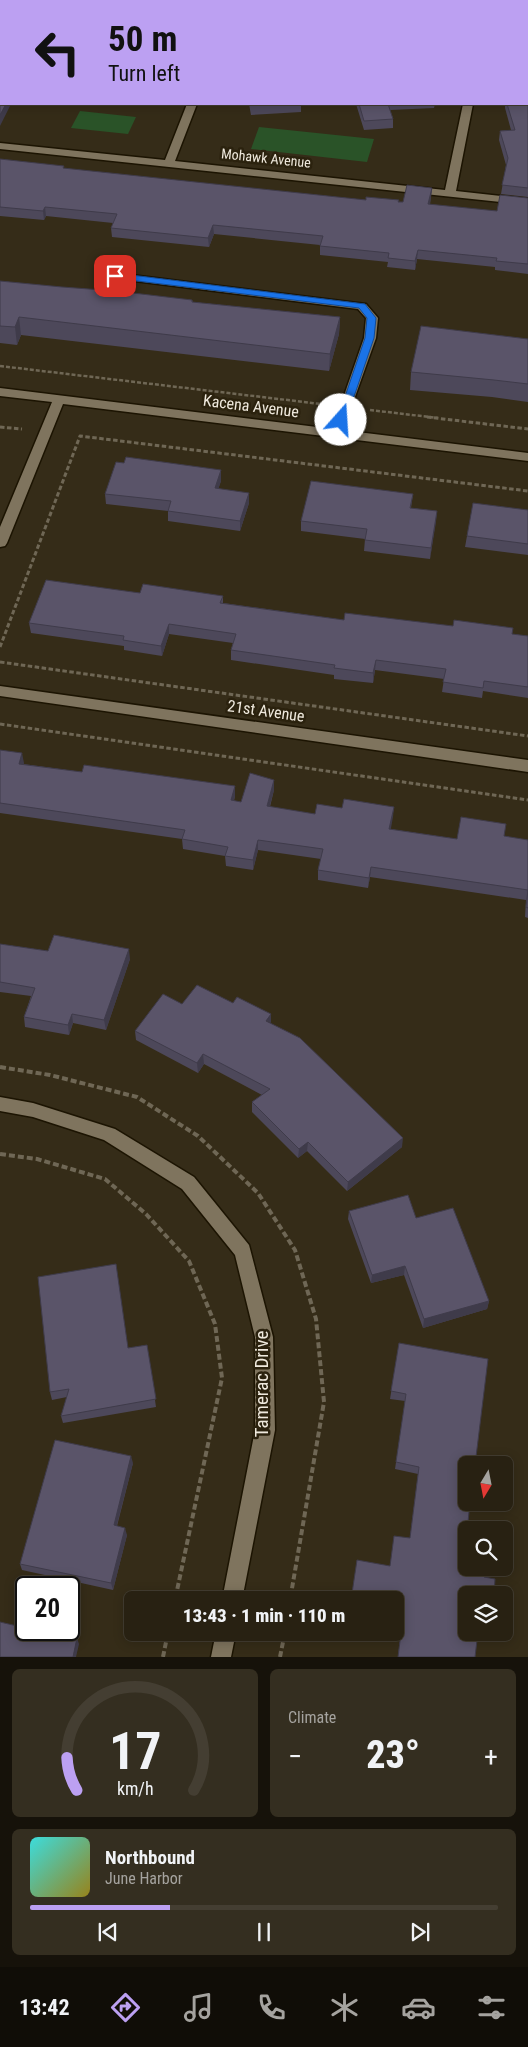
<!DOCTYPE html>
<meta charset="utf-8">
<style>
:root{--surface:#282112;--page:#342e20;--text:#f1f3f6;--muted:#a5a39f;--line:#443e32;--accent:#bca0f2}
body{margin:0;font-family:"Roboto Condensed",sans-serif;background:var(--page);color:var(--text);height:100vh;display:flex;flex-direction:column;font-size:19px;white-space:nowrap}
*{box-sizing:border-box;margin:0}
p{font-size:16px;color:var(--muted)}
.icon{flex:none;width:28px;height:28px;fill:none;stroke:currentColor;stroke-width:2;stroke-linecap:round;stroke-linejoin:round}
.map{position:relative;height:1657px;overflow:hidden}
.side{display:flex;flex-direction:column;gap:12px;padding:12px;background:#16120a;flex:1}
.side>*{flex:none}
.top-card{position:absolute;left:0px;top:0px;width:529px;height:105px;box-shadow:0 2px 12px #0003,0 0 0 1px var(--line);background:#bca0f2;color:#111;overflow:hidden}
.needle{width:32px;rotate:190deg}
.controls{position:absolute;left:458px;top:1456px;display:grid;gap:10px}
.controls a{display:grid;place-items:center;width:55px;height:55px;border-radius:8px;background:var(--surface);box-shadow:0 2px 12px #0003,0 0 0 1px var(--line);font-size:25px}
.speed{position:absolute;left:15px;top:1576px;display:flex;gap:10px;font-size:25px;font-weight:700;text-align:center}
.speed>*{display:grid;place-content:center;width:65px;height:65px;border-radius:50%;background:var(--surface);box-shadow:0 2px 12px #0003,0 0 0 1px var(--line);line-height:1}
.speed .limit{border:2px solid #111;border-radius:8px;background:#fff;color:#111}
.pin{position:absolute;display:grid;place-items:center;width:42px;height:42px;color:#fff;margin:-21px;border-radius:10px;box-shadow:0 2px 8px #0006}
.me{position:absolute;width:55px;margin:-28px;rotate:19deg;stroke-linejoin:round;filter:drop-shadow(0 0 4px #0008)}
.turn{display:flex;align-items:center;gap:18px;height:105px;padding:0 25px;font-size:22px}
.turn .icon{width:65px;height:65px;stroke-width:2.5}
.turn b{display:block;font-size:35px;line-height:42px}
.big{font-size:38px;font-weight:800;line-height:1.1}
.side .tile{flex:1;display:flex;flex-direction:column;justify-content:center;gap:8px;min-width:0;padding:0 18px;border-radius:8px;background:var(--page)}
.side .dial{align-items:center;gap:0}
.dial svg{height:130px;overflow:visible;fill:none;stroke:var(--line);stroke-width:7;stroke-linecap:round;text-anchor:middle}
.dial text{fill:var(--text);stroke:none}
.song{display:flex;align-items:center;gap:15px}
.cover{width:60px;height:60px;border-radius:8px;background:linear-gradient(135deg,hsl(180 70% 55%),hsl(50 70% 35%))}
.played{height:5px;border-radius:2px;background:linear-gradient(90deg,var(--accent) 30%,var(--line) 30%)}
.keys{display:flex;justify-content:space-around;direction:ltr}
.heat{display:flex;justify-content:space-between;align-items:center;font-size:28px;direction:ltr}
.side .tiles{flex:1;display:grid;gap:12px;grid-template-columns:1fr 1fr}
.tile:last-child{grid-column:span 2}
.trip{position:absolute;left:124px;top:1591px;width:280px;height:50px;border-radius:8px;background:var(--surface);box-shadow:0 2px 12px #0003,0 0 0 1px var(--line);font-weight:800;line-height:50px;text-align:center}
.dock{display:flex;height:80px;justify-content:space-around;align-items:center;background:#100d07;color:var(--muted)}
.dock .icon{width:35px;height:35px}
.dock .selected{color:var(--accent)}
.dock b{font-size:22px;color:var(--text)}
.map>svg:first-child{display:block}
.green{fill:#2a5328}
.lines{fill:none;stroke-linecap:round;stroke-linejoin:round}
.service-casing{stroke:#1c1402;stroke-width:3}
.minor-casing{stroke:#1c1402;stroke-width:3}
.path-far2{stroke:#6f6755;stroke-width:2.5;stroke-dasharray:4 2;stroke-linecap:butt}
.path-far1{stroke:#6f6755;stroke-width:3;stroke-dasharray:4.5 2.5;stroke-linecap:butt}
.path{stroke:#6f6755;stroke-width:4;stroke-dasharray:6 3;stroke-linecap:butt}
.service{fill:#7f745e;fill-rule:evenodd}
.minor{fill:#7f745e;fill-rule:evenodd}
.wall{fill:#4d485a}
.shaded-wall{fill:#3f3b4a}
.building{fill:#5a5469;stroke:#3f3b4a}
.route{fill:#1a73e8;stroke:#114b97}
.labels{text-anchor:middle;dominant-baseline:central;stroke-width:5;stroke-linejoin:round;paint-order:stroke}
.far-street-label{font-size:14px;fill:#efe9dd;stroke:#2b220e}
.street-label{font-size:16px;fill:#efe9dd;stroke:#2b220e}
.near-street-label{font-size:19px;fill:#efe9dd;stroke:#2b220e}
</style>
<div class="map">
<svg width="528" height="1657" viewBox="0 0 528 1657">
<rect width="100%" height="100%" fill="#352c18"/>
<!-- green -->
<g class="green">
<path d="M80,111L136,117L128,134L71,128Z"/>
<path d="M259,127L374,139L367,162L251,149Z"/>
</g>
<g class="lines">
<defs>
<path id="service" d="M115,273L366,304L378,318L376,338L341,436L337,437L331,433L364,338L366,318L358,309L111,278L109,276Z"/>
<g id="minor">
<rect x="485" y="0" width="10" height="1"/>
<path d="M187,104H197L175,161L445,190L463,104H473L456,191L528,199V205L0,149V143L165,160Z"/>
<path d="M0,388L528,453V461L63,404L7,543L5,546L0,547V527L52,402L0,396Z"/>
<path d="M0,686L528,760V772L0,696Z"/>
<path d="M0,1097L33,1103L115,1129L194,1177L249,1245L273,1337L275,1430L242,1600H222L255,1430V1337L235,1255L182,1189L104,1140L33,1117L0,1111Z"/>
<path d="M216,1632H236L231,1657H211Z"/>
</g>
</defs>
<!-- service casing -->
<use href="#service" class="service-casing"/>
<!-- minor casing -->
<use href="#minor" class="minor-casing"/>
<!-- path-far2 -->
<g class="path-far2">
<path d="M0,366L321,404"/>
<path d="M370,410L438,418"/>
</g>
<!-- path-far1 -->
<g class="path-far1">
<path d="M427,417L528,429"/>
<path d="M0,427L22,429"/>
<path d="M0,647L80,436L528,491"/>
<path d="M0,662L528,736"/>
<path d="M0,724L528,800"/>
</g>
<!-- path -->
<g class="path">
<path d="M0,1067L50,1075L137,1097L198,1136L258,1193L295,1250L316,1319L324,1402L290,1600"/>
<path d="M0,1154L37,1159L105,1179L146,1214L189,1261L215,1324L222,1378L175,1600"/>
<path d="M163,1657L168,1632"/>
<path d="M280,1657L285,1632"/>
</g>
<!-- service -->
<use href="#service" class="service"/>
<!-- minor -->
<use href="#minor" class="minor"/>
</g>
<!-- wall -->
<g class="wall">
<path d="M528,6V197L501,194L506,165L499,140L500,131L511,130L505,108V104H528Z"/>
<path d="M249,104H301V112L251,115Z"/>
<path d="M356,104H435L434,108L390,110L393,119V128L364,130Z"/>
<path d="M0,159L64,169L366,200L403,202L432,188L430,205L497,211L528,198V274L495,270V267L417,259L415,270L387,267L388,262L320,255V245L214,234L209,247L112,237L111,228L113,223L46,216L44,220L0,216Z"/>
<path d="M0,281L192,300L193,302L340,317L339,334L329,371L21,335L17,345L0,343Z"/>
<path d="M528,339V402L492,397L410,390L411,372Z"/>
<path d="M221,470V481L218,489L249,503L240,531L168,521V511L106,504L105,494Z"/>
<path d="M413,494L411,508L437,511L430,559L364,551L365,539L301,531V521Z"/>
<path d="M528,510V555L465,547L467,536Z"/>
<path d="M140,593L223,596V603L344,620L512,634L528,636V698L483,691L482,698L442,692L444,679L375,670L373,683L334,679V675L231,660V650L233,643L169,634L162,656L124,650V646L31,633L29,623Z"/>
<path d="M0,750L24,763L23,764L82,772L235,786V796L234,801L241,802L274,780V790L270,807L315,814L342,808L394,807L390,829L457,839L504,836L528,840V918L525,917L526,900L370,877L368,888L318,880V870L321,859L258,850L253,870L226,866L225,856L183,849L182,839L0,813Z"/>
<path d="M0,944L48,951L130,959L106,1030L73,1023L69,1035L25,1027L24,1017L31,996L0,992Z"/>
<path d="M182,1004L270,1023L402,1147L347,1191L307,1151L298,1158L252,1112V1102L262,1095L204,1064L198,1073L136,1040L135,1031Z"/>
<path d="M349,1211L416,1218L489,1301L487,1309L423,1328L404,1275L371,1283L348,1219Z"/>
<path d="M399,1343L468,1522L466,1595L475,1657H398L400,1639L364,1632H395V1600L390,1566L410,1538L418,1474L395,1469L405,1401L390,1399Z"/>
<path d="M147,1345L156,1407L63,1423L61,1416L67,1397L52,1400L50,1392L128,1348Z"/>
<path d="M133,1463L117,1526L127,1535L113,1590L22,1570L20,1564Z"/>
</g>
<!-- shaded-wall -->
<g class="shaded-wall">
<path d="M6,104H11L0,126V115Z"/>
<path d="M432,188L431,197L428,213V204Z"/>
<path d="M45,207L46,216L44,220L43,211Z"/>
<path d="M213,225L214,234L209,247L208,238Z"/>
<path d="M418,250L417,259L415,270V261Z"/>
<path d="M19,317L21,335L17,345L15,327Z"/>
<path d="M340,317L339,334L329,371L330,354Z"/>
<path d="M221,470V481L215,499V488Z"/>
<path d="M249,493V503L240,531V521Z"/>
<path d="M437,511L436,522L430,559L431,548Z"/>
<path d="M169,624V634L162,656L161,646Z"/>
<path d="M376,660L375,670L373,683V673Z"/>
<path d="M22,753L24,763L20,774L19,764Z"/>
<path d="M274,780V790L267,816V806Z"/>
<path d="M235,786V796L231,810V800Z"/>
<path d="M394,807L393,817L389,839V829Z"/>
<path d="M258,840V850L253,870V860Z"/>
<path d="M371,867L370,877L368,888L369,878Z"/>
<path d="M129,949L130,959L106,1030L104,1020Z"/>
<path d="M72,1014L73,1023L69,1035L68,1025Z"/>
<path d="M271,1014V1023L266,1021Z"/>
<path d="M203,1054L204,1064L198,1073L197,1063Z"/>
<path d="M403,1138L402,1147L347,1191L348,1182Z"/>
<path d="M308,1142L307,1151L298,1158L299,1149Z"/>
<path d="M405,1266L404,1275L371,1283L372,1275Z"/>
<path d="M489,1301L487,1309L423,1328L424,1319Z"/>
<path d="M131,1456L133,1463L115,1532L114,1525Z"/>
<path d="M125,1528L127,1535L113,1590L111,1583Z"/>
<path d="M77,1638L79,1644L76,1657H73Z"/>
</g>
<!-- building -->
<g class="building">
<path d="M0,0H68L67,1H1V104H6L0,115Z"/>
<rect x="111" y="0" width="82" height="1"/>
<path d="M255,0H456L457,1H256Z"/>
<path d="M528,68V188L502,185L508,158L500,131L515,130L507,104H528Z"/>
<path d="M250,104H275L251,105Z"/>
<path d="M359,104H388L393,119L364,121Z"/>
<path d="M0,159L64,166L63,168L366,200V197L399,200L398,202H403L407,185L432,188L428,204L497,211L500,195L528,198V264L496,261L497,258L418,250L415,261L388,258L389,253L320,246L323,236L213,225L208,238L111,228L117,214L45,207L43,211L0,207Z"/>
<path d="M0,281L62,287L116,291L192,300V302L340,317L330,354L19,317L15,327L0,326Z"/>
<path d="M421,326L528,339V384L494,380L411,372Z"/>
<path d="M126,457L221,470L215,488L249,493L240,521L168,511L171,501L105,494L116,462L124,463Z"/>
<path d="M311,481L413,494L410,508L437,511L431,548L365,540L367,529L301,521Z"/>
<path d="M473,503L528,510V544L467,536Z"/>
<path d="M46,580L140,593L143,584L223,596L220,603L344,620L345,613L453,626L454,620L513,628L512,634L528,636V687L484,681L483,688L443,682L446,669L376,660L373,673L334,668L335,665L231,650L236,634L169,624L161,646L123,640L124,636L29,623Z"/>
<path d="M0,750L22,753L19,764L82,772L84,765L235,786L231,800L241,802L250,773L274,780L267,806L315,814L317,804L342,808L344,799L394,807L389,829L457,839L461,817L506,824L504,836L528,840V908L526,907L528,890L371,867L369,878L318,870L323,849L258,840L253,860L225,856L228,847L182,839L185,830L0,803Z"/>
<path d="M54,935L129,949L104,1020L72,1014L68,1025L24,1017L35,988L0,982V944L48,951Z"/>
<path d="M197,985L233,1003L237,997L271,1014L266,1021L300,1038L403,1138L348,1182L308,1142L299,1149L252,1102L270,1089L203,1054L197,1063L135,1031L163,994L182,1004Z"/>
<path d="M408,1195L416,1218L453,1208L489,1301L424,1319L405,1266L372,1275L349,1211Z"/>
<path d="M116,1264L128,1348L147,1345L156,1399L61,1416L69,1389L50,1392L38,1277Z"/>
<path d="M399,1343L488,1359L475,1465H466V1502H470L468,1522L489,1526V1530H466V1568H485L484,1577L495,1579L494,1595H466V1632H478L475,1657H398L401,1633L395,1632V1600H351L357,1560L390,1566L394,1536L410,1538L419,1467L396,1462L406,1394L391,1391Z"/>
<path d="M55,1440L131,1456L114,1525L125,1528L111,1583L20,1564Z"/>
<path d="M0,1622L26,1628V1630H39L77,1638L73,1657H0Z"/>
</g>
<!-- route -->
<path class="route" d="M115,273L365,304L376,318L374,338L346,420L341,423L337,420L365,338L367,318L359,308L112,278L110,276Z"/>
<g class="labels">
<!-- far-street labels -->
<g class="far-street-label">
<text transform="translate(266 158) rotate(6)">Mohawk Avenue</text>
</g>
<!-- street labels -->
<g class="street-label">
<text transform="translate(251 406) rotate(7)">Kacena Avenue</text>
<text transform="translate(266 711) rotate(8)">21st Avenue</text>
</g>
<!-- near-street labels -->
<g class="near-street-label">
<text transform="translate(261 1384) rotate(-90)">Tamerac Drive</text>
</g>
</g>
</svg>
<div class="controls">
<a><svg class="needle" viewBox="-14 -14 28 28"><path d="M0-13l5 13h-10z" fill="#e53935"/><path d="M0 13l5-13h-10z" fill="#a5a39f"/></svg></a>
<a><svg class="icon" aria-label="search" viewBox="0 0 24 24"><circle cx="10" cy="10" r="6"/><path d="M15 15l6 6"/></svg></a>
<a><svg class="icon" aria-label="layers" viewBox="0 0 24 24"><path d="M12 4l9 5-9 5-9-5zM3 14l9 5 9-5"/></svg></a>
</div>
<div class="speed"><div class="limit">20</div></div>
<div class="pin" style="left:115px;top:276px;background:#d93025"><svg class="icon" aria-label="arrive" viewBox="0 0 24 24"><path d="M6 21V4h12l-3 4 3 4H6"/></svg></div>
<svg class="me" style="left:341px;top:420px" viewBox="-20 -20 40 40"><circle r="19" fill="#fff"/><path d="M0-13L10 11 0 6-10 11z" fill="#1a73e8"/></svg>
<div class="trip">13:43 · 1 min · 110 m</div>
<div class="top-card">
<div class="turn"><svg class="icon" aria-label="left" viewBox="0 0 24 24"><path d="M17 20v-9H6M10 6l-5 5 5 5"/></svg><div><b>50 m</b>Turn left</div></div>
</div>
</div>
<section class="side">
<div class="tiles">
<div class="tile dial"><svg viewBox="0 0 100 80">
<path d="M14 69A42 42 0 1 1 86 69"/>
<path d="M14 69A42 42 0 0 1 8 49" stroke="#bca0f2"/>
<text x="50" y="56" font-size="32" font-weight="700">17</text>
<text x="50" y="72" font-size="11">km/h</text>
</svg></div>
<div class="tile"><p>Climate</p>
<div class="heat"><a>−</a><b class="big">23°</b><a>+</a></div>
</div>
<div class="tile">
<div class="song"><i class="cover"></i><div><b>Northbound</b><p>June Harbor</p></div></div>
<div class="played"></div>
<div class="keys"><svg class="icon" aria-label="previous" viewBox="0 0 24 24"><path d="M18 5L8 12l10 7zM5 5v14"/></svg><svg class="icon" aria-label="pause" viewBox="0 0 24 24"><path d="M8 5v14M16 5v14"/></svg><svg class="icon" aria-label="next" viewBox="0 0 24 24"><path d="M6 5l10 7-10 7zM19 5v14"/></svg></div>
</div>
</div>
</section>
<nav class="dock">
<b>13:42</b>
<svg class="icon selected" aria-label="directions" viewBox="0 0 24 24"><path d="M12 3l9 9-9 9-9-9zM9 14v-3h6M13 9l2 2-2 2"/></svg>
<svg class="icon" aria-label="music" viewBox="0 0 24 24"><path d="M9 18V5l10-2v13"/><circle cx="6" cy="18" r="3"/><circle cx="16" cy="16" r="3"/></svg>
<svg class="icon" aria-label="phone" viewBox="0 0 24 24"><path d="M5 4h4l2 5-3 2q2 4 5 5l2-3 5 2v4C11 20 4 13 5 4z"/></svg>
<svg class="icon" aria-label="climate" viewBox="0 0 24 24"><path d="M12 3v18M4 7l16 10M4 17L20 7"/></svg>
<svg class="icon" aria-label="car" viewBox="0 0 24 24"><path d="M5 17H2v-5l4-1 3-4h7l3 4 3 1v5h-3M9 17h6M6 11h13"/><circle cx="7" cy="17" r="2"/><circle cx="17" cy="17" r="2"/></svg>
<svg class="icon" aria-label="filters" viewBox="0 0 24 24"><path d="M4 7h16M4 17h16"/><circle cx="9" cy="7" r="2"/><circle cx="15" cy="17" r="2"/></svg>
</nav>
